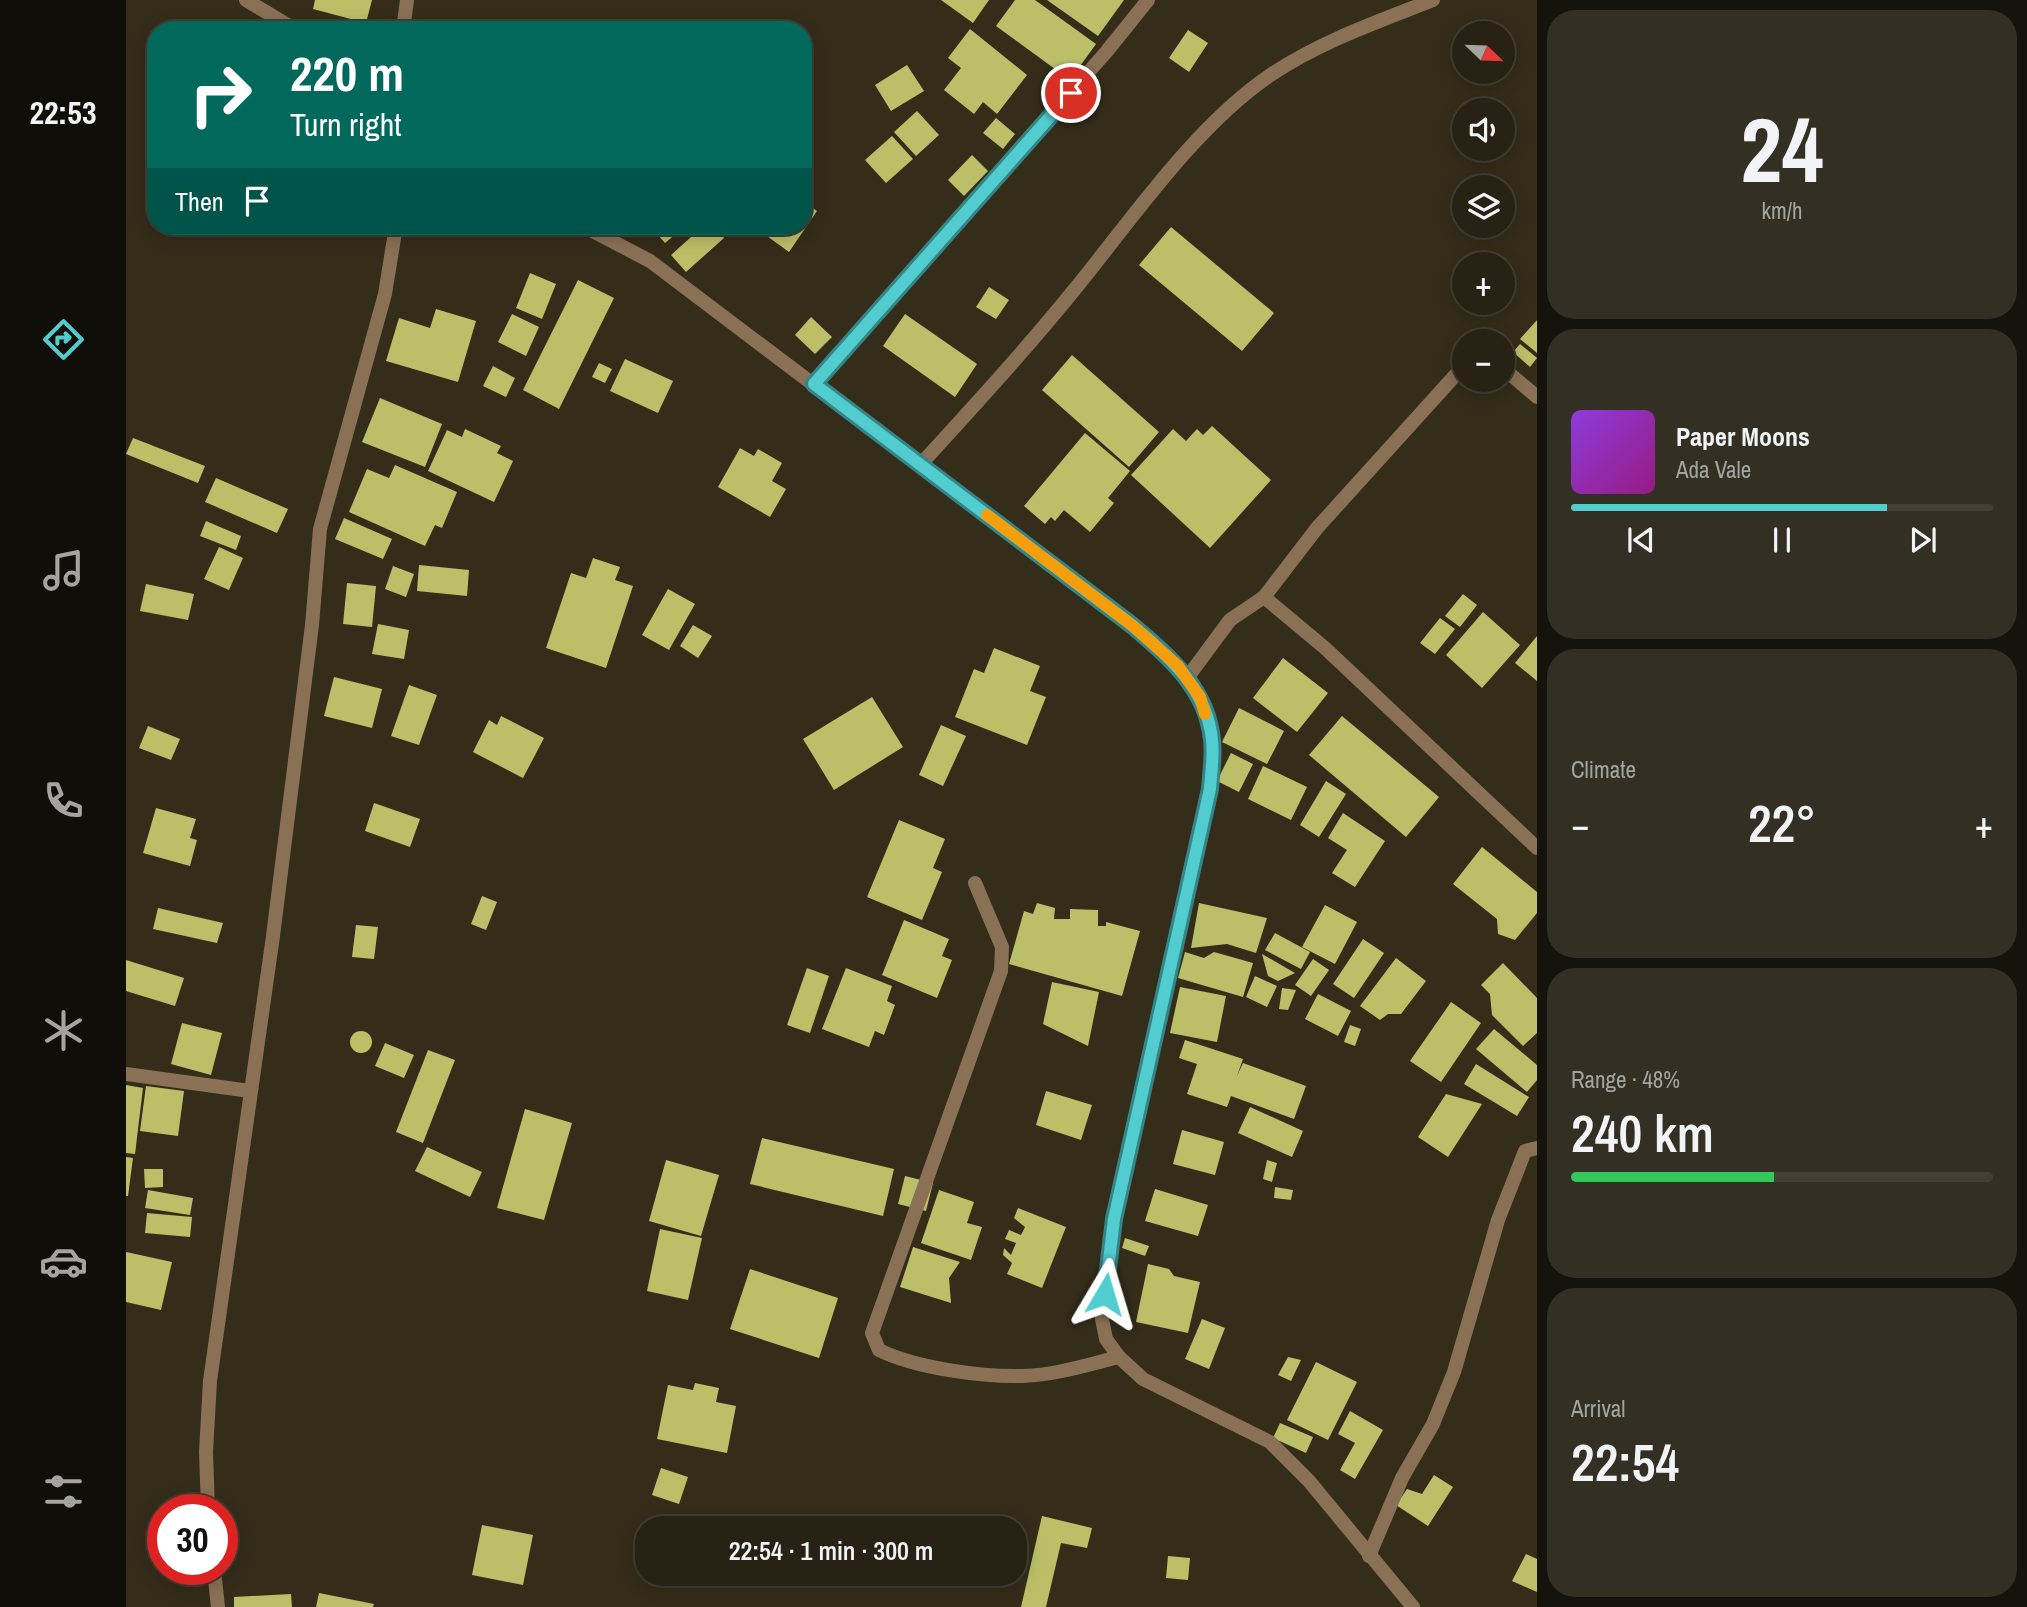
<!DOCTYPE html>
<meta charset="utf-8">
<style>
:root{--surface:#272214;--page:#332f22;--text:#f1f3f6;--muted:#a4a4a0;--line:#433f34;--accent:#52cdcf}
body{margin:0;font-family:"Archivo Narrow",sans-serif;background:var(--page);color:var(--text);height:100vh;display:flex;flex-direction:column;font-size:26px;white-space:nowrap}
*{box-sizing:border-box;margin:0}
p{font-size:23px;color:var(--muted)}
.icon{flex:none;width:38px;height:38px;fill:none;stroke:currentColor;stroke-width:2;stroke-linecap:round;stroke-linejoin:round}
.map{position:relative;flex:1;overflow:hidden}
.side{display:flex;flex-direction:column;gap:10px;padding:10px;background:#15130b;width:490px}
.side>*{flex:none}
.hud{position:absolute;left:21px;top:21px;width:665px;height:214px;border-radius:28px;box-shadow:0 4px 18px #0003,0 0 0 2px var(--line);background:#00695c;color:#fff;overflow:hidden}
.needle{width:46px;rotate:113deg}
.buttons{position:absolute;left:1326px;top:21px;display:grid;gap:14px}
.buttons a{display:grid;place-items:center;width:63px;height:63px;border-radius:50%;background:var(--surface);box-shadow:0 4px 18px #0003,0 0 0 2px var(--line);font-size:35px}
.speed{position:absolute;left:21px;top:1494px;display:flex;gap:14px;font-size:35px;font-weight:700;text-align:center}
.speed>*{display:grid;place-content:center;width:91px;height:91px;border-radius:50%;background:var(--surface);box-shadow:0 4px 18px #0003,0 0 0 2px var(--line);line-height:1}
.speed .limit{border:10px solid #d22;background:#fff;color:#111}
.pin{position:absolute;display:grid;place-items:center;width:60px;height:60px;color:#fff;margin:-30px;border:4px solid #fff;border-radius:50%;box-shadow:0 2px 7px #0007}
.me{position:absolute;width:77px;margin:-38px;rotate:7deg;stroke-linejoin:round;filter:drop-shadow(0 0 5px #0008)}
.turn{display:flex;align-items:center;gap:24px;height:147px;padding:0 28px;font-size:32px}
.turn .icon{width:91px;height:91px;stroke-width:2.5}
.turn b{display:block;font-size:49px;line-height:60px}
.then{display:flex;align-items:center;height:66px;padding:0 28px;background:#0003;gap:14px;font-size:26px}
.big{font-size:52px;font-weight:600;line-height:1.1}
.side .card{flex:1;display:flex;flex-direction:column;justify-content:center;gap:10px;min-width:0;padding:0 24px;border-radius:28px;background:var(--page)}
.side .dial{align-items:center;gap:0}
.dial b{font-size:91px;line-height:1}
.song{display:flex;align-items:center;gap:21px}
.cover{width:84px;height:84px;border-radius:10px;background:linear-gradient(135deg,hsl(270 70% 55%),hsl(310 70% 35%))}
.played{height:7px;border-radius:4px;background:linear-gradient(90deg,var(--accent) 75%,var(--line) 75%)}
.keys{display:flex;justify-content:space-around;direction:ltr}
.heat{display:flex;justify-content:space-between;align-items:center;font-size:38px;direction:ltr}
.charge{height:10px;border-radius:5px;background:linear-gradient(90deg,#34c759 48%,var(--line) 0)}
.trip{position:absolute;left:509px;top:1516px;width:392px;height:70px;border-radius:28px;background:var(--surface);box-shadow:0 4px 18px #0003,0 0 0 2px var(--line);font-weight:600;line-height:70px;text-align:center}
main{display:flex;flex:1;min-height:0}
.dock{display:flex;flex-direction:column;width:126px;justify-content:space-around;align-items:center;background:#100e08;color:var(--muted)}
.dock .icon{width:49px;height:49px}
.dock .active{color:var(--accent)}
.dock b{font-size:32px;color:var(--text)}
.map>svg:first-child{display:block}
.building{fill:#bbc068}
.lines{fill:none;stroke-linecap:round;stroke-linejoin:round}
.street{stroke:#8a7156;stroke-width:14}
.route-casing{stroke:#358587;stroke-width:18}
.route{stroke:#52cdcf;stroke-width:12}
.slow{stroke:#f59e0b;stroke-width:12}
</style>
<main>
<nav class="dock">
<b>22:53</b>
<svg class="icon active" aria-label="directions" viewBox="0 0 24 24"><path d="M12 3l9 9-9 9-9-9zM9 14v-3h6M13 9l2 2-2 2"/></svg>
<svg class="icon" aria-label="music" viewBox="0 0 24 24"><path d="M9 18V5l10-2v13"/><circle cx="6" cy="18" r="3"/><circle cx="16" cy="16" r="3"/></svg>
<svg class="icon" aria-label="phone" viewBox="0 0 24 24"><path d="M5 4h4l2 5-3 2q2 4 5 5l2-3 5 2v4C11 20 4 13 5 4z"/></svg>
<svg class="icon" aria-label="climate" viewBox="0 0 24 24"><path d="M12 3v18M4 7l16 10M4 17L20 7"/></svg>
<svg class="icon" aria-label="car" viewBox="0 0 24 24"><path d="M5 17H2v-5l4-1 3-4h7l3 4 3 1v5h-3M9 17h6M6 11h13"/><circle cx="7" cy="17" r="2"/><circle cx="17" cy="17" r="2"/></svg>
<svg class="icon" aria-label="filters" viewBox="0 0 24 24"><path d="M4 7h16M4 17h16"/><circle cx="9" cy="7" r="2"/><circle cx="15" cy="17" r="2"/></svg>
</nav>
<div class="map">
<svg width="1411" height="1607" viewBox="0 0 1411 1607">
<rect width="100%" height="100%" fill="#342d1a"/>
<!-- building -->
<g class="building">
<path d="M189,0H246L240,23L187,9Z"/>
<path d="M815,0H863L847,23Z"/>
<path d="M889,0H909L970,44L944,80L870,26Z"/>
<path d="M921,0H998L972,36Z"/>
<path d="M844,29L901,75L871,114L857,102L848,114L818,90L835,68L822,58Z"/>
<path d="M1062,30L1082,43L1063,72L1043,58Z"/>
<path d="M781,65L798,91L765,111L749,85Z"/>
<path d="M791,111L813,135L790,156L768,132Z"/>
<path d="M870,118L889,134L877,149L857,133Z"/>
<path d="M766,136L787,159L760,183L739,160Z"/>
<path d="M846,155L862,171L838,196L822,180Z"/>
<path d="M677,201L691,211L663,252L627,226H677Z"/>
<path d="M478,226H504L487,238Z"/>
<path d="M524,226H587L598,238L560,272L545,255L565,237L557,228L539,243Z"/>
<path d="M1045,227L1148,313L1116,351L1013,265Z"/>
<path d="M404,273L430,284L416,319L390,308Z"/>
<path d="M452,280L488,298L433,409L397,390Z"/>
<path d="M863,287L883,300L870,319L850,307Z"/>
<path d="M310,309L350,321L332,382L260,361L273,318L304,328Z"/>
<path d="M386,314L413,327L400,356L372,342Z"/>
<path d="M779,314L851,364L829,397L757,346Z"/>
<path d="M685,317L706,337L689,354L669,335Z"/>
<path d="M1411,320V353L1394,339Z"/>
<path d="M1394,344L1411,358L1404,367L1387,352Z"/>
<path d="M946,355L1033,432L1003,467L916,390Z"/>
<path d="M499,359L547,381L532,413L484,391Z"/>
<path d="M473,363L486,369L479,383L466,377Z"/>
<path d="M367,366L389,378L380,397L357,386Z"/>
<path d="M254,398L316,424L299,467L236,442Z"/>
<path d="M1086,426L1145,480L1084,548L1005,475L1047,429L1060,441L1071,429L1077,435Z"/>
<path d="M339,429L375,446L371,453L387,461L368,502L302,471L321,430L336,437Z"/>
<path d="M959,433L1004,471L982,498L988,503L964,532L938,510L929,521L925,517L919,524L898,506Z"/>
<path d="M7,438L79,466L72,483L0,454Z"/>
<path d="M614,448L628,456L632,449L656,463L646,481L660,489L644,517L592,487Z"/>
<path d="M269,465L331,492L316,528L309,525L299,546L223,512L241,469L263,478Z"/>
<path d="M90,478L162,509L151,533L79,502Z"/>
<path d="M218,518L266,539L257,559L209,539Z"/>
<path d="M80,521L115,536L110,550L74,536Z"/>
<path d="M93,547L117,558L103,590L78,579Z"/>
<path d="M467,558L494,567L489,580L507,586L480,668L420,648L445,573L460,578Z"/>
<path d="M293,565L343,570L341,596L291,591Z"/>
<path d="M267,566L288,574L280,597L259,589Z"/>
<path d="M221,583L250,586L246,627L217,624Z"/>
<path d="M20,584L68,594L62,620L14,611Z"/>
<path d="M542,589L569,604L543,650L516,635Z"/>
<path d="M1337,594L1351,605L1334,627L1319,616Z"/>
<path d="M1357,612L1394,645L1356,688L1320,655Z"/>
<path d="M1314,618L1329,629L1309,654L1294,643Z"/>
<path d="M252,624L283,630L278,659L246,654Z"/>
<path d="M567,625L586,636L572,658L554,646Z"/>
<path d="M1411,636V681L1389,663Z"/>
<path d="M868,648L914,666L904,691L920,697L901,745L829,717L848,669L858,673Z"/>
<path d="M1157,658L1202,693L1171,732L1127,698Z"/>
<path d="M208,677L256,689L246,728L198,716Z"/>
<path d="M283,685L311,695L293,745L265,736Z"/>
<path d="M746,697L777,747L708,790L677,739Z"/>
<path d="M1113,708L1158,731L1141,764L1096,742Z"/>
<path d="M375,716L418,738L397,778L347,752L363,720L371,725Z"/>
<path d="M1216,716L1313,797L1280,837L1183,755Z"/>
<path d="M815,725L840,736L817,786L793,775Z"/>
<path d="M22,726L54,739L45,760L13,748Z"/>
<path d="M1105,753L1127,764L1113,792L1091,781Z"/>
<path d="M1137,766L1181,787L1165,820L1122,799Z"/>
<path d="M1200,781L1220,794L1193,837L1174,825Z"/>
<path d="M248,803L294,819L284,847L239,831Z"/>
<path d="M30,808L70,819L64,838L71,840L64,866L17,853Z"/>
<path d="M1217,813L1259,841L1229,887L1206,873L1221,850L1202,838Z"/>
<path d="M773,820L819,839L807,868L816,872L796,920L741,897Z"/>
<path d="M1356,847L1411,892V913L1389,940L1372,934L1371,919L1327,884Z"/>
<path d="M356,896L371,902L360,930L345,924Z"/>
<path d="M911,903L929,908L928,919H944V909L972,910V926H980V922L1014,931L996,996L883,964L898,911L907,914Z"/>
<path d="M1073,903L1141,918L1130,953L1101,944L1065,948Z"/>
<path d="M1199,905L1231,922L1209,964L1176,947Z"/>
<path d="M32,908L97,923L91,943L27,929Z"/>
<path d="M778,920L823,939L816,956L826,960L811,998L756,975Z"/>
<path d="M230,925L252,927L248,959L226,957Z"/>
<path d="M1149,933L1184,952L1175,969L1139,950Z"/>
<path d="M1237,939L1258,953L1228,998L1207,984Z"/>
<path d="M1059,952L1078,958L1088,952L1127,963L1117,997L1052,978Z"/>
<path d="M1136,954L1169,973L1152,981L1142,976Z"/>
<path d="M1270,958L1300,981L1275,1014H1262L1254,1020L1234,1006Z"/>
<path d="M1187,959L1203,970L1185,996L1169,985Z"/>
<path d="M0,960L58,978L49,1006L0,991Z"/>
<path d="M1377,963L1411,998V1033L1397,1046L1366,1015L1364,994L1355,985Z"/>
<path d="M681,968L703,976L684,1033L661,1025Z"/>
<path d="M720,968L766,986L761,1001L769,1005L758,1035L749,1031L743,1047L696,1029Z"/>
<path d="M1129,976L1151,986L1141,1007L1120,997Z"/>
<path d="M926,982L973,992L962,1046L917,1024Z"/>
<path d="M1054,987L1100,996L1091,1042L1044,1033Z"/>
<path d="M1156,988L1170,990L1162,1010L1153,1009Z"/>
<path d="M1192,994L1225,1011L1212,1036L1179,1019Z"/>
<path d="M1325,1002L1355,1023L1315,1082L1284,1061Z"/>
<path d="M56,1023L96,1033L85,1075L45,1064Z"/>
<path d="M1224,1025L1235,1029L1229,1046L1218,1042Z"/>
<path d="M1368,1029L1411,1065V1080L1401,1092L1350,1049Z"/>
<circle cx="235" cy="1042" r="11"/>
<path d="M1059,1040L1117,1059L1111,1076L1117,1063L1180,1086L1168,1119L1105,1096L1101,1107L1061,1094L1071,1064L1053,1058Z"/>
<path d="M259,1043L288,1055L278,1078L249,1066Z"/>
<path d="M302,1050L329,1060L297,1143L270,1132Z"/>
<path d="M1350,1064L1403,1097L1391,1116L1338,1084Z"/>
<path d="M0,1085L17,1088L9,1154L0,1153Z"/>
<path d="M20,1086L58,1091L52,1136L14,1131Z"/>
<path d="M920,1091L966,1105L955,1140L910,1125Z"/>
<path d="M1320,1094L1356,1104L1322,1157L1292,1137Z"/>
<path d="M1124,1107L1177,1131L1166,1157L1112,1133Z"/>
<path d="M399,1109L446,1123L418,1220L371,1208Z"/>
<path d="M1056,1130L1098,1142L1089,1175L1047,1164Z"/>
<path d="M636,1138L768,1169L757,1216L624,1184Z"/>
<path d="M301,1147L356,1172L344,1197L289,1171Z"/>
<path d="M0,1157L7,1158L2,1196H0Z"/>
<path d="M540,1160L593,1175L575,1236L523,1221Z"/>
<path d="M1141,1160L1151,1163L1146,1182L1137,1179Z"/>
<path d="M18,1169H37V1187L19,1188Z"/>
<path d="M779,1176L807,1183L800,1211L772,1204Z"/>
<path d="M1149,1187L1167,1190L1165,1200L1148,1198Z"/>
<path d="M1029,1189L1082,1205L1072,1236L1019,1221Z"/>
<path d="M22,1190L67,1198L64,1215L19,1208Z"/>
<path d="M813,1190L848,1202L841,1223L856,1227L845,1260L795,1243Z"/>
<path d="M892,1208L940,1227L916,1288L881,1274L886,1263L877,1255L878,1248L885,1255L890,1243L879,1239L883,1230L895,1235L899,1227L888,1218Z"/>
<path d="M21,1213L66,1217L64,1237L19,1233Z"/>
<path d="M534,1229L576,1238L562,1300L521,1291Z"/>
<path d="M999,1238L1023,1246L1019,1256L996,1248Z"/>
<path d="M787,1247L834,1262L823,1278L825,1303L774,1287Z"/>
<path d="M0,1252L46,1262L35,1310L0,1302Z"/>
<path d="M1022,1264L1043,1269L1048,1276L1074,1282L1062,1333L1010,1322Z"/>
<path d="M624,1269L712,1298L693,1358L604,1329Z"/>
<path d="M1076,1319L1099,1328L1083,1369L1059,1359Z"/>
<path d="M1162,1357L1175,1360L1165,1381L1152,1375Z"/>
<path d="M1190,1362L1231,1382L1202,1440L1161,1420Z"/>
<path d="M569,1383L593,1388L590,1402L610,1406L601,1453L531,1439L542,1385L567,1390Z"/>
<path d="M1224,1411L1257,1430L1229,1479L1214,1470L1229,1443L1212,1434Z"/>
<path d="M1154,1423L1187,1437L1180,1453L1147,1438Z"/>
<path d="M535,1468L562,1477L553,1504L526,1495Z"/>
<path d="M1308,1475L1327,1487L1302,1526L1270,1505L1281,1489L1296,1494Z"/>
<path d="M916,1516L966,1528L961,1548L935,1543L920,1607H895Z"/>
<path d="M356,1525L407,1535L397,1585L346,1575Z"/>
<path d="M1400,1554L1411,1559V1592L1386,1581Z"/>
<path d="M1042,1556L1064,1558L1062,1580L1040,1578Z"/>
<path d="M193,1593L248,1604L247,1607H190Z"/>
<path d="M165,1594L166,1607H108V1597Z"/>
</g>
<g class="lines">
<!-- street -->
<g class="street">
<path d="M120,0L170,30"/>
<path d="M277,30L281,0"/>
<path d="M457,226L524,261L1007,626C1043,657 1081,688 1086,740C1088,756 1085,773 1084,789L988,1219L976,1319L980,1339L993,1357L1017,1379L1144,1442L1183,1481L1287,1607"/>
<path d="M1377,368L1411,397"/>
<path d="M688,385L981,51L1022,0"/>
<path d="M795,464C849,405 903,346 953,284C1008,216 1070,126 1143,76C1193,42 1251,22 1307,0"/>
<path d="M1138,597L1191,528L1334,370H1339"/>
<path d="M1061,678L1104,620L1138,597L1199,648L1411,848"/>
<path d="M849,883L876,947L875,971L746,1333L753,1350C789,1368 856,1377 897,1376C929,1375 961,1365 993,1357"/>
<path d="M0,1074L124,1091"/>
<path d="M82,1510L80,1452L84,1381L147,936L186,625L194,529L259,294L270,226"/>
<path d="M1243,1556L1276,1478L1307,1424L1328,1372L1372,1220L1399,1151L1411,1148"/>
<path d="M88,1570L92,1607"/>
</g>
</g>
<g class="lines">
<defs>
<path id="route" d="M945,93L688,384L1007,626C1043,657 1081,688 1086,740C1088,756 1085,773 1084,789L988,1219L979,1294"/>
</defs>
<!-- route casing -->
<use href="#route" class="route-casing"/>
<!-- route -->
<use href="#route" class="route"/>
<!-- slow -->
<path class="slow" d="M861,515L1007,626L1052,666L1074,697L1079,714"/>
</g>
</svg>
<div class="buttons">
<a><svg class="needle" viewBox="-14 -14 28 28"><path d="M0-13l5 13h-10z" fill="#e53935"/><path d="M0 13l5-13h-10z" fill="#a4a4a0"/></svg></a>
<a><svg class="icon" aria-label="sound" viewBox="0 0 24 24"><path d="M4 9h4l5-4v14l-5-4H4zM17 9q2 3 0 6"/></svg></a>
<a><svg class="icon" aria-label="layers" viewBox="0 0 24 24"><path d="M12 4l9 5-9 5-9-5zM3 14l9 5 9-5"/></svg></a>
<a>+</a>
<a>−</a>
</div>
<div class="speed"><div class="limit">30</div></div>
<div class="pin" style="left:945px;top:93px;background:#d93025"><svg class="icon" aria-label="arrive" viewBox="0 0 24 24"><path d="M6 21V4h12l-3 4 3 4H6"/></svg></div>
<svg class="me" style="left:979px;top:1294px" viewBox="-20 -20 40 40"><path d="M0-17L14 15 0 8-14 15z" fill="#52cdcf" stroke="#fff" stroke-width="4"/></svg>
<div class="trip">22:54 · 1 min · 300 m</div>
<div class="hud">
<div class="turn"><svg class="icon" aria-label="right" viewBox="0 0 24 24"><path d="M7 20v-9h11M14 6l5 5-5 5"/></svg><div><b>220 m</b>Turn right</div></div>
<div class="then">Then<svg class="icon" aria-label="arrive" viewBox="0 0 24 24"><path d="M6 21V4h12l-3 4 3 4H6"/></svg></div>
</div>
</div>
<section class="side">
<div class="card dial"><b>24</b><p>km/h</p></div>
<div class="card">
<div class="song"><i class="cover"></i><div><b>Paper Moons</b><p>Ada Vale</p></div></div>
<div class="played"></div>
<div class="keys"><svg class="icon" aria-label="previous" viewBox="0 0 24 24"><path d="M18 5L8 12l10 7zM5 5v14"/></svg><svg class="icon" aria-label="pause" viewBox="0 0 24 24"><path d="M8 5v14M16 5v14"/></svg><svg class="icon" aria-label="next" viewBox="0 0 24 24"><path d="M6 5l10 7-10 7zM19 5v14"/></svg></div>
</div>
<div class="card"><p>Climate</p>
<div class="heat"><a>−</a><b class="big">22°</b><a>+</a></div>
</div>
<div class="card"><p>Range · 48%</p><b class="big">240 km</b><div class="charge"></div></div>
<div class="card"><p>Arrival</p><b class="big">22:54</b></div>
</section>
</main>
